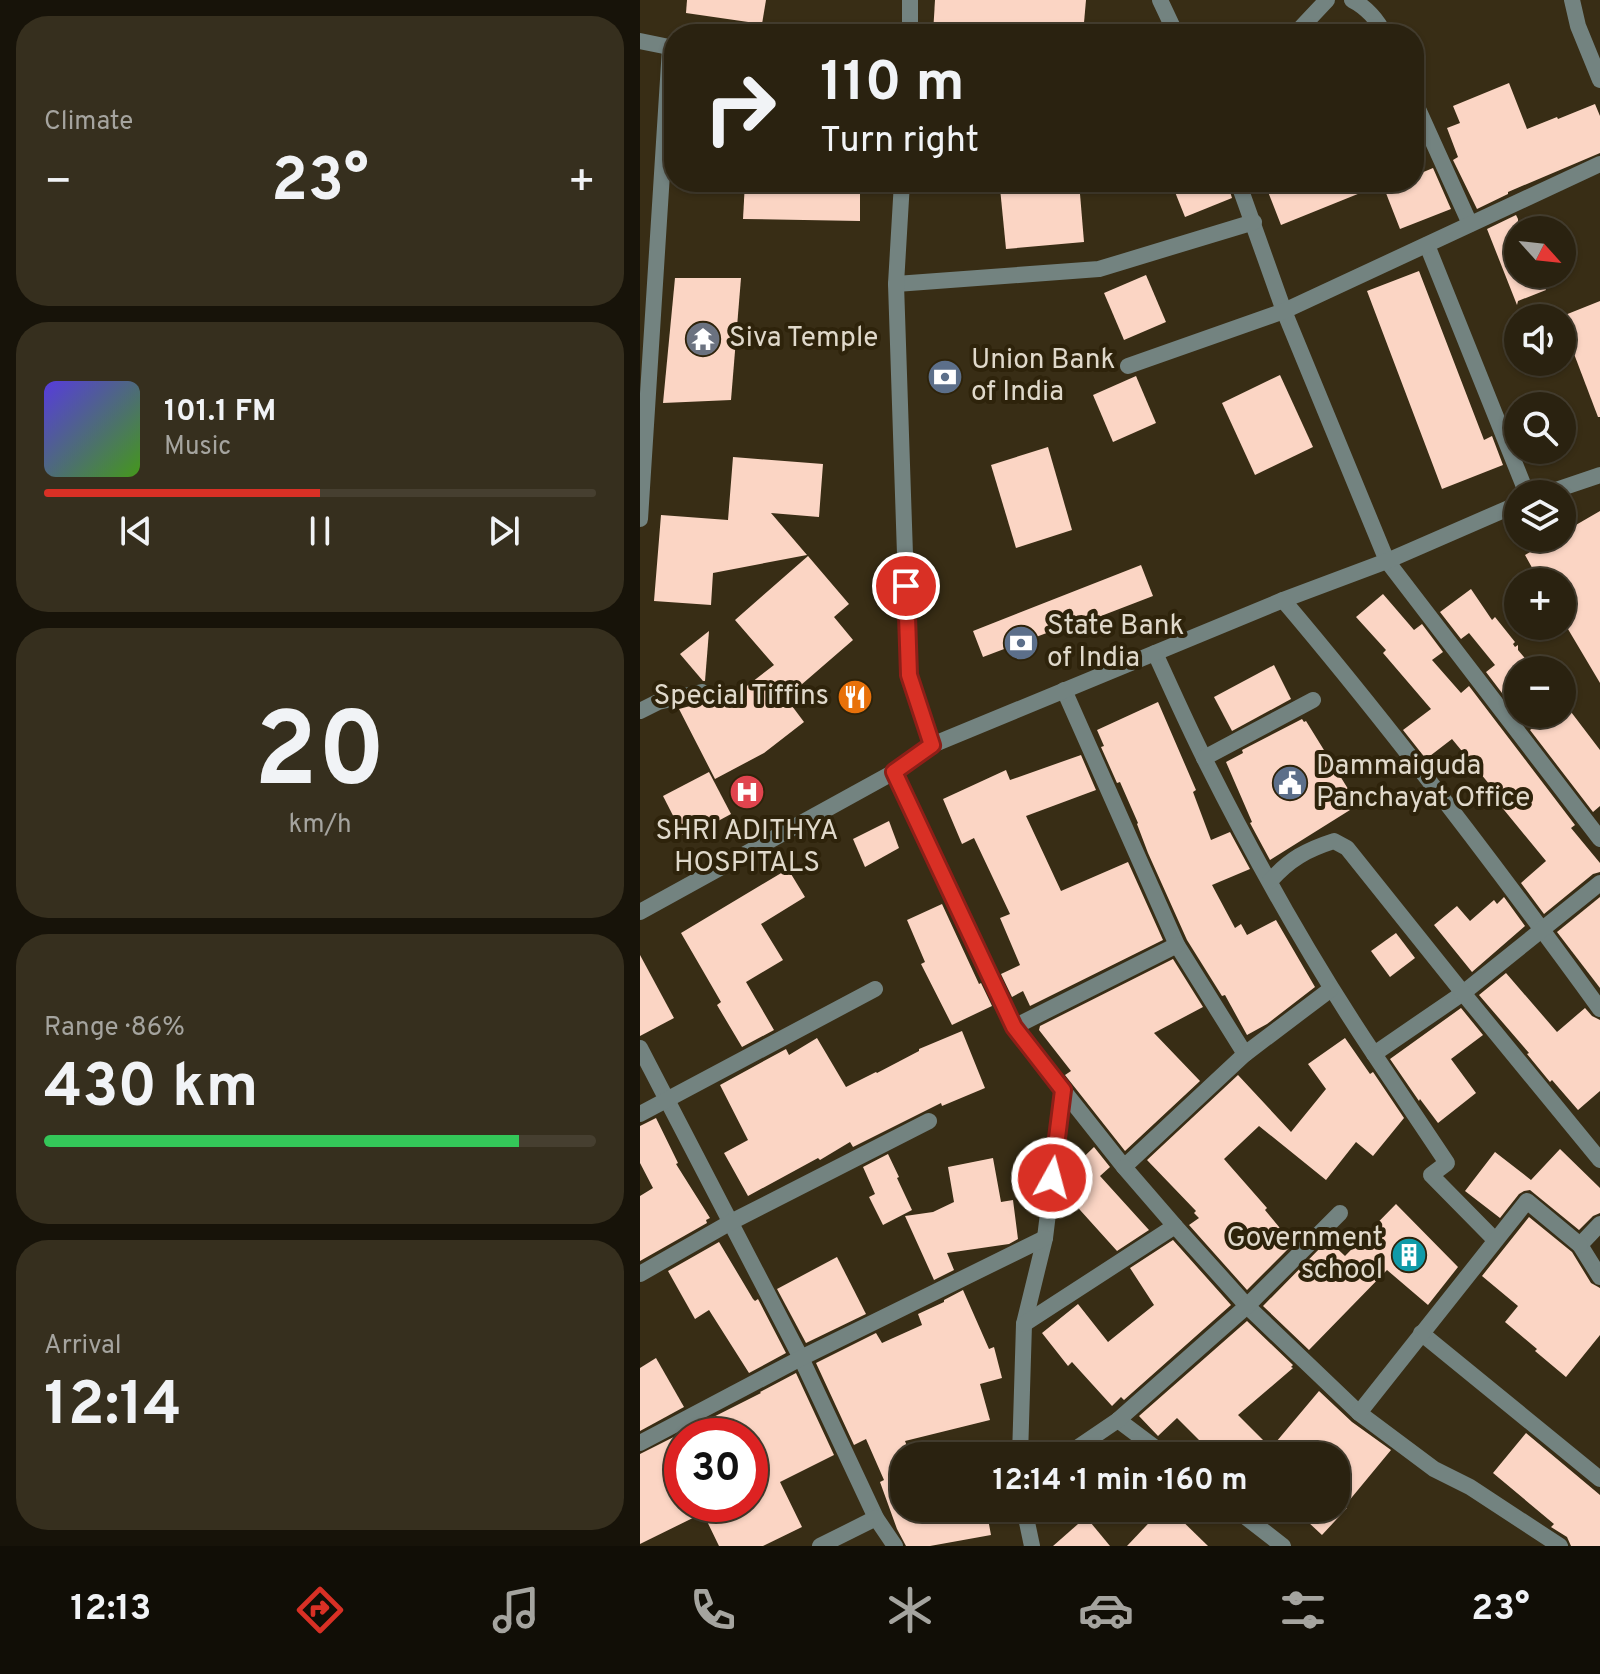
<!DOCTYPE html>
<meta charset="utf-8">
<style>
:root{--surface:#2a2210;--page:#362f1e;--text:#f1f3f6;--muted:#a5a49f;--line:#463f30;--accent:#d93025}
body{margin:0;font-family:Overpass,sans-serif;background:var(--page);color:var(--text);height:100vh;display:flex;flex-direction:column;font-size:30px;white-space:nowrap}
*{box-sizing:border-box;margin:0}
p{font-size:26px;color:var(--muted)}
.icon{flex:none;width:44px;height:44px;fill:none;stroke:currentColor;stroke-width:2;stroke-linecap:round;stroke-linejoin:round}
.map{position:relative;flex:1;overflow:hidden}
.details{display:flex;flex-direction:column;gap:16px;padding:16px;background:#171309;width:640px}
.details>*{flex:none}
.hud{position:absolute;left:24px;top:24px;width:760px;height:168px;border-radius:32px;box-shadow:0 2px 6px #0004,0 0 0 2px var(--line);background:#2a2210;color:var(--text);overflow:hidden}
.needle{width:52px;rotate:117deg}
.buttons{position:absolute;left:864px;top:216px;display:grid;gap:16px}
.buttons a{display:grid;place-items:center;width:72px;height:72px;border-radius:50%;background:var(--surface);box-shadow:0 2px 6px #0004,0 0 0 2px var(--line);font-size:40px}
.speed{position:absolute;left:24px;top:1418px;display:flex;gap:16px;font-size:40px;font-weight:700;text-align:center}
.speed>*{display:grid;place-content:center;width:104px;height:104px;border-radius:50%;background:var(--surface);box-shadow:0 2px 6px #0004,0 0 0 2px var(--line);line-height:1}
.speed .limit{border:12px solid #d22;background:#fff;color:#111}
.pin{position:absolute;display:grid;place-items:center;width:68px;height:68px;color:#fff;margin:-34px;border:4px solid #fff;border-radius:50%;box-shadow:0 2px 8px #0007}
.me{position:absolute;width:88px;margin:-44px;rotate:7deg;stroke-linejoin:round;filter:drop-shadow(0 0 6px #0008)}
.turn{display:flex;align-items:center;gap:28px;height:168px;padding:0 24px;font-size:36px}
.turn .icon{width:104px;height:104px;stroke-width:2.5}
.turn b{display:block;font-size:56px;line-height:68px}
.big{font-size:60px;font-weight:700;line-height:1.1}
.details .tile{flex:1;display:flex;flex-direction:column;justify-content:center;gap:12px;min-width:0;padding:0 28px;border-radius:32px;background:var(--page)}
.details .dial{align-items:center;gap:0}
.dial b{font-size:104px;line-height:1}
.song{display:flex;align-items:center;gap:24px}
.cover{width:96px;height:96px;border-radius:12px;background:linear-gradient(135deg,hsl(250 70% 55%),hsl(100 70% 35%))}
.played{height:8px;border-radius:4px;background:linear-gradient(90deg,var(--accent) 50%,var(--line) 50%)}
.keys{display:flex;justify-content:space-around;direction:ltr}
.heat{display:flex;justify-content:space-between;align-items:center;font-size:44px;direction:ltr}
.charge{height:12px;border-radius:6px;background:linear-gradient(90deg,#34c759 86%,var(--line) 0)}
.trip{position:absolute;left:250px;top:1442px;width:460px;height:80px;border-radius:32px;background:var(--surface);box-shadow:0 2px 6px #0004,0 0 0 2px var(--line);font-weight:700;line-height:80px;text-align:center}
.menu{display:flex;height:128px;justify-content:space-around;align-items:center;background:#110e06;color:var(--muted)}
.menu .icon{width:56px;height:56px}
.menu .on{color:var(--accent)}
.menu b{font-size:36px;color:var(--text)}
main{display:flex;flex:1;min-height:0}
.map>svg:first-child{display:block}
.building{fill:#fbd5c4;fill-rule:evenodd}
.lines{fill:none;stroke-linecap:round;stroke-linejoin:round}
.minor{stroke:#738380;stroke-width:16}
.tertiary{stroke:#738380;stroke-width:16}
.route-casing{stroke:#8d1f18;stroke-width:20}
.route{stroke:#d93025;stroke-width:14}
.labels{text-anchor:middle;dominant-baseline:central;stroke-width:8;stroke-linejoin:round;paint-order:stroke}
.poi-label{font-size:28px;fill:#e0d9cb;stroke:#2e230b;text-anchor:start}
</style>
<main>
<section class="details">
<div class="tile"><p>Climate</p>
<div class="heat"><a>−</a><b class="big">23°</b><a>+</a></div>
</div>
<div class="tile">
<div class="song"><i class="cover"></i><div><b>101.1 FM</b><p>Music</p></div></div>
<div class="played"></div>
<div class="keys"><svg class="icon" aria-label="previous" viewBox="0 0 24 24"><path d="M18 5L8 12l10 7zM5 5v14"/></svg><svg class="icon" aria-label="pause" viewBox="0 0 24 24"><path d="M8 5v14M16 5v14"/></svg><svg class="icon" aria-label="next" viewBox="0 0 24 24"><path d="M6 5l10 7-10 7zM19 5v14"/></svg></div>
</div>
<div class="tile dial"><b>20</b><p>km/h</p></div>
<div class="tile"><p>Range · 86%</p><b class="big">430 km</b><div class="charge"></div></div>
<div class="tile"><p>Arrival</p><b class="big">12:14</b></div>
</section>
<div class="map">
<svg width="960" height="1546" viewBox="0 0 960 1546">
<rect width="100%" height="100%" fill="#382d15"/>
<!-- building -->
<g class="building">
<path d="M47,0H126L122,24L46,13Z"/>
<path d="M295,0H446L443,34H293Z"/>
<path d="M869,83L887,129L917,117L918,119L955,104L960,116V153L868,192V194L837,209L813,160L818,157L807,128L820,123L813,106Z"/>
<path d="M793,168L811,209L760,229L744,188L758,182H774V176Z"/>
<path d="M105,182H220V221L103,219Z"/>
<path d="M425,182H439L444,242L366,249L360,188Z"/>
<path d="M531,182H587L592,198L545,217Z"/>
<path d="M610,182H745V183L641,225L625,184L612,189Z"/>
<path d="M876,215L878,219V274H899L906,290L878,301L877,305L847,229Z"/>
<path d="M779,271L844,440L852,436L863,465L802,489L727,291Z"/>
<path d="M506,275L526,322L484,340L464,293Z"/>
<path d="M35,278H101L91,400L23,403Z"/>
<path d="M960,301V417H958L920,317Z"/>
<path d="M640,375L673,447L615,475L582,403Z"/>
<path d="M496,376L516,423L473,442L453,395Z"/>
<path d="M408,447L432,530L376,548L351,465Z"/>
<path d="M93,457L183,464L179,517L131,513L167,555L73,573L71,605L14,601L21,515L88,520Z"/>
<path d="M960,511V683L922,619V582H900L885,555L914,538H922V533Z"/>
<path d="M168,556L209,604L194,617L213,640L146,698L164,722L124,753L75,779L39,709L65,702L70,699L73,692L81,706L134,665L95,620Z"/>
<path d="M501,565L513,596L422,631L420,628L343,657L333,631Z"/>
<path d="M831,589L852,620L855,617L875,642L873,644L875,647L878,645V650L895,670H878V714L846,672L855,665L829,633L821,639L800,612Z"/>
<path d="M743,594L774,630L782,624L803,652L792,660L821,693L829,686L935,825L931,828L960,863V872L953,874L904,914L881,883L906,861L860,805L864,802L812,739L786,759L763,730L791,709L743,653L746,650L716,617Z"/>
<path d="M69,631L65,681H63L40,654Z"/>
<path d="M634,665L651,699L592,731L574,697Z"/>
<path d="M518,702L556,790L553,792L571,840L590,832L610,869L572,885L595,928L601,924L607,935L636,920L675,987L627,1024L607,1035L585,995L582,996L547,940L508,853L497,824L498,823L480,782L477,783L461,747L464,746L457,730Z"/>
<path d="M925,704L960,750V806L953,812L890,730L911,714H922V706Z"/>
<path d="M662,719L664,722L666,721L718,805L630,860L610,823L612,822L586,762L603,753L602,750Z"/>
<path d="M441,755L456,790L386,816L421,891L488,862L523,940L390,1006L383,991L372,997L361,974L380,965L360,918L370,914L334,838L322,844L303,799L366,770L370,780Z"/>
<path d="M69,772L91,814L45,839L23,796Z"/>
<path d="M249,821L259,848L225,867L213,839Z"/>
<path d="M148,869L165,897L121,924L143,960L106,982L134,1030L102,1047L77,1005L81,1002L41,933Z"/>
<path d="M864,897L885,926L832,972L794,925L817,906L830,921L854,900L857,904Z"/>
<path d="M960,897V988L917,932Z"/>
<path d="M302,904L339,984L341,983L352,1006L312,1025L281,964L285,962L267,920Z"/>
<path d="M756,933L775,958L750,977L731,951Z"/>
<path d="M0,955L34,1018L0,1036Z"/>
<path d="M533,959L563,1007L514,1033L560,1081L485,1151L425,1075L431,1071L399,1030L400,1026Z"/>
<path d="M866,973L917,1032L945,1008L952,1016L960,1020V1091L938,1110L912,1080L910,1082L887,1054L889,1053L839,995Z"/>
<path d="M821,1008L843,1035L811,1059L836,1093L798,1123L780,1099L779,1101L750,1059Z"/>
<path d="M322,1031L345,1088L302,1106L301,1103L213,1147L210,1142L180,1160L178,1158L108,1196L84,1153L108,1140L80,1085L146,1049L149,1055L177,1038L206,1087L236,1072L237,1073L279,1051V1049Z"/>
<path d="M705,1038L730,1074L733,1072L764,1118L733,1156L716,1142L686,1180L619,1126L584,1159L627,1208L625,1210L653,1244L607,1290L549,1225L559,1218L554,1213L556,1211L507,1160L598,1075L651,1132L686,1089L668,1064Z"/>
<path d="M16,1118L38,1163L36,1164L70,1218L66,1220L67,1223L0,1261V1196L13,1188L0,1163V1126Z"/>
<path d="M454,1147L470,1167L460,1176L509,1230L477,1251L422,1190L424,1176Z"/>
<path d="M920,1149L960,1188V1213L953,1216L939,1230L890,1190L884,1191L879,1194L860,1218L825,1191L855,1152L891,1180Z"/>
<path d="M248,1154L259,1177L257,1178L272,1210L243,1225L229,1197L235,1194L223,1167Z"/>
<path d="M353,1158L361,1202L373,1200L378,1239L369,1244L307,1253L314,1270L294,1280L265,1216L293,1212L314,1202L308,1167Z"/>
<path d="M756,1204L818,1267L788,1305L747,1270L669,1350L623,1306L688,1240L705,1256Z"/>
<path d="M889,1217L932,1252L951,1283L960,1288V1335L926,1377L895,1351L897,1349L865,1322L878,1306L842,1276Z"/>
<path d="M533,1240L591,1305L484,1400L481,1397L472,1406L432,1362L428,1366L402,1333L438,1304L468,1342L514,1305L490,1268Z"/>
<path d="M79,1242L113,1299L115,1301L118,1299L146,1353L109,1373L69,1310L55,1319L28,1271Z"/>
<path d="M197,1257L226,1314L166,1343L137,1289Z"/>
<path d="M323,1290L349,1349L354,1347L362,1378L340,1384L350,1420L265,1441L270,1454L264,1456V1508H346L351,1535L290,1546H266L257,1529L240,1482L244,1480L226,1439L214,1445L176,1363L236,1333L242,1343L282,1325L278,1314L304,1302V1300Z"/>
<path d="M607,1321L653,1365L651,1367L653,1368L598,1415L631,1448L679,1391L712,1422L751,1450L703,1508H707L682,1535L653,1508H696V1456H575L537,1418L518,1436L499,1416Z"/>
<path d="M16,1358L44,1407L0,1431V1368Z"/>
<path d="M156,1373L194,1455L140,1482L162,1527L123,1546H79L63,1513L0,1544V1454L121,1393L120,1392ZM42,1436H110V1504H42Z"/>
<path d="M886,1433L960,1495V1546H931L927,1537L911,1527L914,1524L853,1473Z"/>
<path d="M523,1508H529L568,1546H487Z"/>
<path d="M446,1517L470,1546H413Z"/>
</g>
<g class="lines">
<!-- minor -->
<g class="minor">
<path d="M520,0L536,34"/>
<path d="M712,0C726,7 738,20 744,34"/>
<path d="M932,0L938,26L960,80"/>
<path d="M655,34L687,0"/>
<path d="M0,41L34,48"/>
<path d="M774,100L830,224"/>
<path d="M598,182L644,311L747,561L960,839"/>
<path d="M787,245L887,494"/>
<path d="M256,284L459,269L614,222"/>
<path d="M488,366L644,311L960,164"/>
<path d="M0,519L30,48"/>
<path d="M643,600C755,732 859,870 960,1009"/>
<path d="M515,653C531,688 547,724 564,758C615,860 671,960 734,1054L823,993L960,883"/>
<path d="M424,690L537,945L605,1054"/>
<path d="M0,711L18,702L62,692"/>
<path d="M564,758L673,700"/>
<path d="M254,772L374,1027L423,1090L405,1238L384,1324L380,1456"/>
<path d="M630,881C650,859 666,850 694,841L707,848L823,993L960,1160"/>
<path d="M374,1027L537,945"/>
<path d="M0,1048L161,1358L236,1518L255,1546"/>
<path d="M734,1054L807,1163L791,1175L855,1240"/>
<path d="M423,1090L484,1167L605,1054L691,989"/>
<path d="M0,1114L235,989"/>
<path d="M960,1224L940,1245L960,1277"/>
<path d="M535,1226L607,1306L719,1413L794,1469L830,1487L920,1546"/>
<path d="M0,1274L91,1222L289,1121"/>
<path d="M384,1324L535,1226L484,1167"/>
<path d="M781,1333L960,1479"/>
<path d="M719,1413L887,1201L940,1245"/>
<path d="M478,1420L526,1456"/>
<path d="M0,1443L161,1358L405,1238"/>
<path d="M425,1456L478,1420L607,1306L700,1213"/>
<path d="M384,1508L392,1546"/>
<path d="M594,1508L643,1546"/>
<path d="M180,1546L236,1518"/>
</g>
<!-- tertiary -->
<g class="tertiary">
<path d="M270,34V0"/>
<path d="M262,182L256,284L269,675L292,745"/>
<path d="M904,494L960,475"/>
<path d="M0,912L254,772L292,745L643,600L747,561L878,504"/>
</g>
</g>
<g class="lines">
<defs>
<path id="route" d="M266,586L269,675L292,745L254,772L374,1027L423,1090L412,1178"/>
</defs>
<!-- route casing -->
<use href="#route" class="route-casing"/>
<!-- route -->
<use href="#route" class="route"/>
</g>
<!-- icons -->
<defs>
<symbol id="temple-disc" viewBox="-11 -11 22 22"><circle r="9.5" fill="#6b7280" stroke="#2e230b"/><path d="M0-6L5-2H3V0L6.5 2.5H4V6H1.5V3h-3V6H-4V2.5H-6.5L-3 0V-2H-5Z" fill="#fff"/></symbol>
<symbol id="bank-disc" viewBox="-11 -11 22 22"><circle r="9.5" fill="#5c6f8a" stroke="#2e230b"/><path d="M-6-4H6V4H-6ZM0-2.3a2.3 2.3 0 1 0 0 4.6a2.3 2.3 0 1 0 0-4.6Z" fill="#fff"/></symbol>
<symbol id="restaurant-disc" viewBox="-11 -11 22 22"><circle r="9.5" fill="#e8710a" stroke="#2e230b"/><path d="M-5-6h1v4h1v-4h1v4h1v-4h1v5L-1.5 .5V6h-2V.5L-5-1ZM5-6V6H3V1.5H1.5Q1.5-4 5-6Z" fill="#fff"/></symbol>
<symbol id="civic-disc" viewBox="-11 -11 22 22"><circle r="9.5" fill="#5c6f8a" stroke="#2e230b"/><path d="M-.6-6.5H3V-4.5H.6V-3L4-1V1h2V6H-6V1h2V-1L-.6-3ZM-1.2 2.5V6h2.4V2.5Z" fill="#fff"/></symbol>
<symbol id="hospital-disc" viewBox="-11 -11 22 22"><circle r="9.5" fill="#e0444e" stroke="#2e230b"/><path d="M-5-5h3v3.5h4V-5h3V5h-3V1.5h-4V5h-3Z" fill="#fff"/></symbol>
<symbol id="building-disc" viewBox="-11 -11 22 22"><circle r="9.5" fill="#0f9aa8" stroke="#2e230b"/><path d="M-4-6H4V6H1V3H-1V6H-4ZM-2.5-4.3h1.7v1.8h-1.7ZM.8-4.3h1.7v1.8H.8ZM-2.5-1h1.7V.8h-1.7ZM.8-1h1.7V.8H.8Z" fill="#fff"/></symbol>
</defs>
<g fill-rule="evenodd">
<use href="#temple-disc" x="43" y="319" width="40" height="40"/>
<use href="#bank-disc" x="285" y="357" width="40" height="40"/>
<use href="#bank-disc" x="361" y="623" width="40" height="40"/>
<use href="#restaurant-disc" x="195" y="677" width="40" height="40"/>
<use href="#civic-disc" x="630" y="763" width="40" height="40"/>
<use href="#hospital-disc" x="87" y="772" width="40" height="40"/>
<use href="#building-disc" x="749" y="1235" width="40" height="40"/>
</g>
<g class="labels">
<!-- poi labels -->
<g class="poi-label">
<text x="89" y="339">Siva Temple</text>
<text x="331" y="361">Union Bank<tspan x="331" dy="32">of India</tspan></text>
<text x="407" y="627">State Bank<tspan x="407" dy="32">of India</tspan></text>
<text x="189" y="697" text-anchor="end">Special Tiffins</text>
<text x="676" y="767">Dammaiguda<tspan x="676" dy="32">Panchayat Office</tspan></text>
<text x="107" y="832" text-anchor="middle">SHRI ADITHYA<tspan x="107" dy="32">HOSPITALS</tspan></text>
<text x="743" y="1239" text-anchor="end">Government<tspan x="743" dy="32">school</tspan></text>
</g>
</g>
</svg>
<div class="buttons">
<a><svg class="needle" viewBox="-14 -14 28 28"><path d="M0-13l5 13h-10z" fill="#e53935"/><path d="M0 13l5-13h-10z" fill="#a5a49f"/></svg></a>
<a><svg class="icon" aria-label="sound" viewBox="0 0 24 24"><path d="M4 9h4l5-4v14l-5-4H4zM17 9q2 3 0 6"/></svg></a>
<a><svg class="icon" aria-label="search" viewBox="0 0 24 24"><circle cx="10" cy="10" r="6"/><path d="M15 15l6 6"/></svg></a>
<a><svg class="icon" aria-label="layers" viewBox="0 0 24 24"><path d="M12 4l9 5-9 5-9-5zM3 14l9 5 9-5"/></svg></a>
<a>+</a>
<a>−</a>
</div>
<div class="speed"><div class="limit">30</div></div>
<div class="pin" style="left:266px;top:586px;background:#d93025"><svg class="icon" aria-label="arrive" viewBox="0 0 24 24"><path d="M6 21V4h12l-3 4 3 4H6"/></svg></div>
<svg class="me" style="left:412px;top:1178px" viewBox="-20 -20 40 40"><circle r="17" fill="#d93025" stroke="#fff" stroke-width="3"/><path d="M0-11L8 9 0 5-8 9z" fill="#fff"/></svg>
<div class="trip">12:14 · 1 min · 160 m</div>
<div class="hud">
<div class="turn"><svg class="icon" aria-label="right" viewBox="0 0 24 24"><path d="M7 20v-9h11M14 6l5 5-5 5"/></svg><div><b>110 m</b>Turn right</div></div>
</div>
</div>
</main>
<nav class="menu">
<b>12:13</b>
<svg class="icon on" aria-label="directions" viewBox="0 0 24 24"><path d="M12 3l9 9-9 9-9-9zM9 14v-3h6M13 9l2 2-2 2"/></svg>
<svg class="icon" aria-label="music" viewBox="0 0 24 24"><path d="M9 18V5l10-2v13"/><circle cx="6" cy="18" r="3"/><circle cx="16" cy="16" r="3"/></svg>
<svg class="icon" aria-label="phone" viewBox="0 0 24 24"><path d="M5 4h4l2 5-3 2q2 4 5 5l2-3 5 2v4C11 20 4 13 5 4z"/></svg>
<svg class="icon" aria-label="climate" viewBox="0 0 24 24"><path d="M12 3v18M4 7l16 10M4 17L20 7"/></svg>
<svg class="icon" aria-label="car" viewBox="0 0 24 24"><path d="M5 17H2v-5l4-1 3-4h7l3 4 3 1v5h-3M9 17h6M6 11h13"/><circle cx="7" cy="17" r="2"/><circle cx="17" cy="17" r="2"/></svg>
<svg class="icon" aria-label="filters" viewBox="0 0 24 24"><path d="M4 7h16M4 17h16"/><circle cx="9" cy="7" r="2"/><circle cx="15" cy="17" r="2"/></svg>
<b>23°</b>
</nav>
